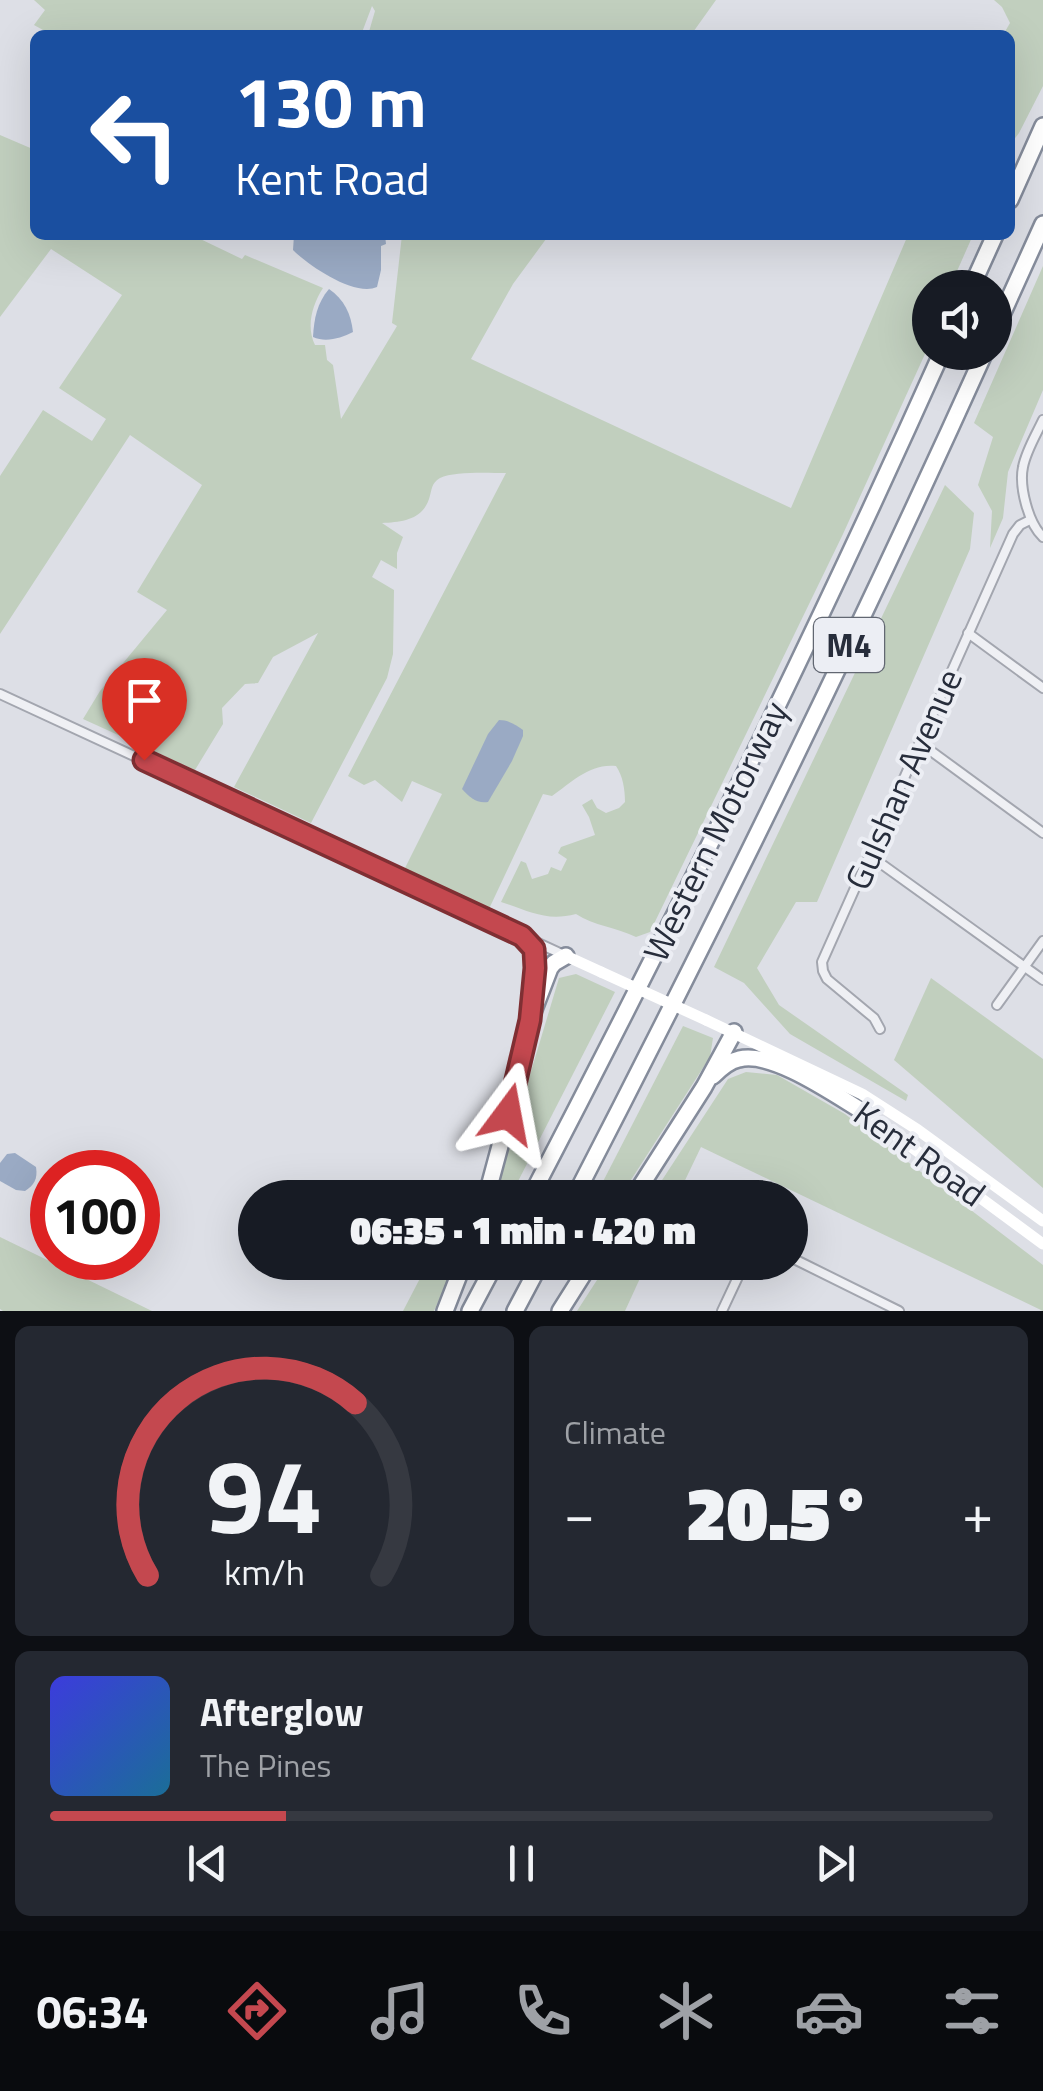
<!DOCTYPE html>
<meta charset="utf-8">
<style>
:root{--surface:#171b24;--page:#242831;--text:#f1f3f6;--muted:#9ea1a6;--line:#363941;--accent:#c4484f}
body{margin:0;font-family:"Titillium Web",sans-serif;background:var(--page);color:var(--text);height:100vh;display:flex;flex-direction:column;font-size:38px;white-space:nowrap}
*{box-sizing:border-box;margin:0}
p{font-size:32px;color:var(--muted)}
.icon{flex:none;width:55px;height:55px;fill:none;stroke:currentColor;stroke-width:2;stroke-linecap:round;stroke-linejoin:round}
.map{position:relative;height:1311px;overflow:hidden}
.drawer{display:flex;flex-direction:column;gap:15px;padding:15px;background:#0d0f14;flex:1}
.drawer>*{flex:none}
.top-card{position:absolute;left:30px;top:30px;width:985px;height:210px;border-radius:15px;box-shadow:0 10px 40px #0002;background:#1a4fa0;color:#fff;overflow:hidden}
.fabs{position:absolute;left:912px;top:270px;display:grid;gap:20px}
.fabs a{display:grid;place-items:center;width:100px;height:100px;border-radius:50%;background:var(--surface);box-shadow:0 10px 40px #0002;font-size:50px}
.speed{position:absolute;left:30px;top:1150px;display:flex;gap:20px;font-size:50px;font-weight:700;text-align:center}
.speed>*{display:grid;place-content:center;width:130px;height:130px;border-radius:50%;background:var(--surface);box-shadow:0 10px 40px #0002;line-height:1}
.speed .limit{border:15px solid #d22;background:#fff;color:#111}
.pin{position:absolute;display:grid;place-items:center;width:85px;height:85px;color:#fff;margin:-102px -42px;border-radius:50% 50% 50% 0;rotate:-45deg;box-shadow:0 0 10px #0007}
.pin .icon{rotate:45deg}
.me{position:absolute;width:110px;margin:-55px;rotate:13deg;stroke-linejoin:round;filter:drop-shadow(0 0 8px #0008)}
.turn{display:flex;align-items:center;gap:35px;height:210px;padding:0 40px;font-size:45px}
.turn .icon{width:130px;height:130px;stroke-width:2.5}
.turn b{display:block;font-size:70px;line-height:85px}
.big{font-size:75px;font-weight:800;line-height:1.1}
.drawer .card{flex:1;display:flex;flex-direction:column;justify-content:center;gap:15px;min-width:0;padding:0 35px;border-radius:15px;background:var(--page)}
.drawer .dial{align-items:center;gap:0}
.dial svg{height:260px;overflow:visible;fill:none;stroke:var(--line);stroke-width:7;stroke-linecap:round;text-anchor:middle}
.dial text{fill:var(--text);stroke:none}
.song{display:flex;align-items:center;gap:30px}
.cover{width:120px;height:120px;border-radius:15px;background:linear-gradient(135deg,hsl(240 70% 55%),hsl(200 70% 35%))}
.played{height:10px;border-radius:5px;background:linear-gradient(90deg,var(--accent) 25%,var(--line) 25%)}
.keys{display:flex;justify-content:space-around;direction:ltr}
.heat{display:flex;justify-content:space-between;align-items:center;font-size:55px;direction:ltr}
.drawer .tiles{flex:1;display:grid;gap:15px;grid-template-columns:1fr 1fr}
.card:last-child{grid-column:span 2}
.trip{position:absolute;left:238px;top:1180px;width:570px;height:100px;border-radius:50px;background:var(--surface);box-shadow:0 10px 40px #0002;font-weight:800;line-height:100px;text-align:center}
.menu{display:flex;height:160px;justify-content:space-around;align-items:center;background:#090b0e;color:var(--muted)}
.menu .icon{width:70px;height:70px}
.menu .active{color:var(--accent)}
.menu b{font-size:45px;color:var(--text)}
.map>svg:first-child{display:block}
.green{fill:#c1cfbe}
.water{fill:#9aaac4}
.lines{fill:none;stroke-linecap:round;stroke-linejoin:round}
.minor-casing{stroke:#a3a6af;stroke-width:12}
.motorway-casing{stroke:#858c9b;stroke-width:20}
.minor{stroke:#eff0f4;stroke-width:8}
.secondary{stroke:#fff;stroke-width:11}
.motorway{stroke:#fff;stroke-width:15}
.secondary-bridge{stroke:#fff;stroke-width:11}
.route-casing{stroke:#7f2f33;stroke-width:25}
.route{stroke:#c4484f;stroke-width:18}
.labels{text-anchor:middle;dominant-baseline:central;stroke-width:8;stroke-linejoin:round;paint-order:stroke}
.shield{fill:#eceef4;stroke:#626772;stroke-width:2.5}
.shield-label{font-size:32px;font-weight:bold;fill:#272d3b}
.street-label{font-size:35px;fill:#272d3b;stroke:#eceef4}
</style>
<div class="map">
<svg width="1043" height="1311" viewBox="0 0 1043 1311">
<rect width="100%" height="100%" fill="#dddfe6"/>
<!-- green -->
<g class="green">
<path d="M34,0H716L691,35H368L375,11L372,6L361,35H52L34,25L45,10Z"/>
<path d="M994,0H1043V86L1019,133L1010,145V35H1003L1010,23L1002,7Z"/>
<path d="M0,135L35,150V235H192L242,259L245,255L323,288C312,305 306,327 315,345H325L327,360L333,365L341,419L397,326L392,323L402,235H549L513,284L471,359L791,508L908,235H973L950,287L930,288V343L843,534L650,932L636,937C616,927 594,926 576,914C546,922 529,911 501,902L521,861L526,863L532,879L548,874L551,867L561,871L567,859L558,853L561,847L595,835L589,817L582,805L592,799L597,808L606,813L619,808L625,802C625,790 623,776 616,766C590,763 572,782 552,796L543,794L488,911L402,874L442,794L412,781L402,802L375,780L364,785L348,776L506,473C489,473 454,471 440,478C431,483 432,490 429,499C422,520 402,522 382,523L403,537L397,553V569L381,560L372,577L394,590L393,654L387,678L311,823L234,787L318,633L273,657L258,683L245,684L222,708L223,724L195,770L83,719L100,691L167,610L137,592L202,485L130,435L0,634V476L43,410L92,441L106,419L59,388L122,295L51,249L0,317Z"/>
<path d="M1043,266V390L1008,472L1003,518L990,548L992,511L978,485L993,437L974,423Z"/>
<path d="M945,485L974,513L970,549L817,902H796L757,968L779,1005L908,1095L906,1101L790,1034L744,983L714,967Z"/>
<path d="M576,974L615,992L510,1197L493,1198L559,978Z"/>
<path d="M931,978L1043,1059V1188L894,1060Z"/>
<path d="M683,1026L713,1038L710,1057L620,1197H595Z"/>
<path d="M746,1072L777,1075L845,1114L1043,1265V1311L701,1147L677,1197H651L728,1079Z"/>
<path d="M0,1237L152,1311H3L0,1309Z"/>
<path d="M428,1263H455L434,1311H403Z"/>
<path d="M608,1263H647L625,1311H577Z"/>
</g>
<!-- water -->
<g class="water">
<path d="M294,235H385L386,244L381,246V270L377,287C355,297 309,266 293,250Z"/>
<path d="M329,289C344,299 351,314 353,332C341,338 326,343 313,337C314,319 317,303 329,289Z"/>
<path d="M499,720C509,720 516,725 523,730V736L512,761L488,802C477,804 469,797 462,789L488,734Z"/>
<path d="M15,1153L36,1167C38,1179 34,1185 25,1191L16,1190L0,1181V1163L7,1154Z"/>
</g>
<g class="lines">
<defs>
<g id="minor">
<path d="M1043,420C1036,435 1026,451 1023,467C1019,486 1028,523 1043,537"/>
<path d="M968,633L1043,688"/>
<path d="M0,694L566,956"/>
<path d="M920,743L1043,833"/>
<path d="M869,855L1043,980"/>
<path d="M997,1005L1043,941"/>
<path d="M880,1029L874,1018L827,979L823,971L822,962L1013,534L1020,525L1030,520"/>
<path d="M790,1257L899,1311"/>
<path d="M722,1311L745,1262"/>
</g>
<g id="motorway">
<path d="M1010,200L1043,126"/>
<path d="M971,288L995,235"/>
<path d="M995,330L1043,224"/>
<path d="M522,936C542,955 534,971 532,996"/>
<path d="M713,1076C720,1069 729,1061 739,1059C773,1050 838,1097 867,1114"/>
<path d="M486,1198L500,1146L530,1020L550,968L554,963L566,956"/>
<path d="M530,1198C675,920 814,638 942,352"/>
<path d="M574,1198C718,919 856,638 985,352"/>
<path d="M633,1198L704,1087L734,1032"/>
<path d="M445,1311L464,1262"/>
<path d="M470,1311L496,1262"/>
<path d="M515,1311L541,1262"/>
<path d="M560,1311L591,1262"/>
</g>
</defs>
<!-- minor casing -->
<use href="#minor" class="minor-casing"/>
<!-- motorway casing -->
<use href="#motorway" class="motorway-casing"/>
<!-- minor -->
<use href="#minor" class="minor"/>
<!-- secondary -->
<g class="secondary">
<path d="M566,956L601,972"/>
<path d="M706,1020L862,1094L918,1130L1043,1221"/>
<path d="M860,1109L1043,1244"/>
</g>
<!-- motorway -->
<use href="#motorway" class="motorway"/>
<!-- secondary-bridge -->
<path class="secondary-bridge" d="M601,972L706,1020"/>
</g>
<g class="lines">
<defs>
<path id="route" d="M144,760L522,936L534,949L535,968L530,1020L508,1114"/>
</defs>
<!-- route casing -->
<use href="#route" class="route-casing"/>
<!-- route -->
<use href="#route" class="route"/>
</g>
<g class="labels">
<!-- shield labels -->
<rect class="shield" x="814" y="618" width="70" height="54" rx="8"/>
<g class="shield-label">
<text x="849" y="645">M4</text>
</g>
<!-- street labels -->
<g class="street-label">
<text transform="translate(903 779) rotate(-66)">Gulshan Avenue</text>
<text transform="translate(715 831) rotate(-64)">Western Motorway</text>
<text transform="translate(920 1153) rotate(36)">Kent Road</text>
</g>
</g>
</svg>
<div class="fabs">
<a><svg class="icon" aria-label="sound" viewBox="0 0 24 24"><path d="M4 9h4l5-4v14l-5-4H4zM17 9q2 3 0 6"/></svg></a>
</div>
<div class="speed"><div class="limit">100</div></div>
<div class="pin" style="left:144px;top:760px;background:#d93025"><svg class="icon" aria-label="arrive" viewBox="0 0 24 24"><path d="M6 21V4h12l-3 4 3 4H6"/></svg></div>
<svg class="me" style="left:508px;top:1114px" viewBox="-20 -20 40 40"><path d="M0-17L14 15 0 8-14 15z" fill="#c4484f" stroke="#fff" stroke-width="4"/></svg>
<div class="trip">06:35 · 1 min · 420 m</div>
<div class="top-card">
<div class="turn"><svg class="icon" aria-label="left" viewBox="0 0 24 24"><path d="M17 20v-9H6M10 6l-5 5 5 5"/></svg><div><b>130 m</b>Kent Road</div></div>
</div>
</div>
<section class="drawer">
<div class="tiles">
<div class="card dial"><svg viewBox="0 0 100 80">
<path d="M14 69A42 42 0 1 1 86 69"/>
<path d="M14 69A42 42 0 0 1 78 16" stroke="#c4484f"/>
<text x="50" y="56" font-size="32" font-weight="700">94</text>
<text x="50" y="72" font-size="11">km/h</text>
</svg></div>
<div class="card"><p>Climate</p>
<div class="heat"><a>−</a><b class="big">20.5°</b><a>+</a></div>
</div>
<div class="card">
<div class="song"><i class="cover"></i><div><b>Afterglow</b><p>The Pines</p></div></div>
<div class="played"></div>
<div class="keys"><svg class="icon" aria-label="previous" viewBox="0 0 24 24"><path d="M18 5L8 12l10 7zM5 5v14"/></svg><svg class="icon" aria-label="pause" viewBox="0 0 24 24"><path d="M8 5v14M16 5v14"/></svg><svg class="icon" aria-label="next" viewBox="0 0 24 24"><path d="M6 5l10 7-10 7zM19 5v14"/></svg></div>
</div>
</div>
</section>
<nav class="menu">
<b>06:34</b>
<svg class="icon active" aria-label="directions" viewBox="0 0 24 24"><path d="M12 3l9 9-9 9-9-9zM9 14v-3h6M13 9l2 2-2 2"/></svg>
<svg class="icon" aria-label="music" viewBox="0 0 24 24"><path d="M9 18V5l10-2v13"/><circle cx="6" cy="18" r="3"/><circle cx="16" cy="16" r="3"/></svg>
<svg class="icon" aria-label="phone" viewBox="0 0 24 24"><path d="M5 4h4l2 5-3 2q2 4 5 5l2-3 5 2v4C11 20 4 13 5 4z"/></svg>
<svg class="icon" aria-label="climate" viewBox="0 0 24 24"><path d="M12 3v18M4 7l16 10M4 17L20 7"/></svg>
<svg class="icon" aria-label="car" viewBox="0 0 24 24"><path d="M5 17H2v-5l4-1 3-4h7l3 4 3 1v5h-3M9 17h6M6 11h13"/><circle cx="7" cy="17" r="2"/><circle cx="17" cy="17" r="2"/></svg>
<svg class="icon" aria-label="filters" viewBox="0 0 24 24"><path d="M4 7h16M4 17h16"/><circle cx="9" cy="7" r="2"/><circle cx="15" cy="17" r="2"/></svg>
</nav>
